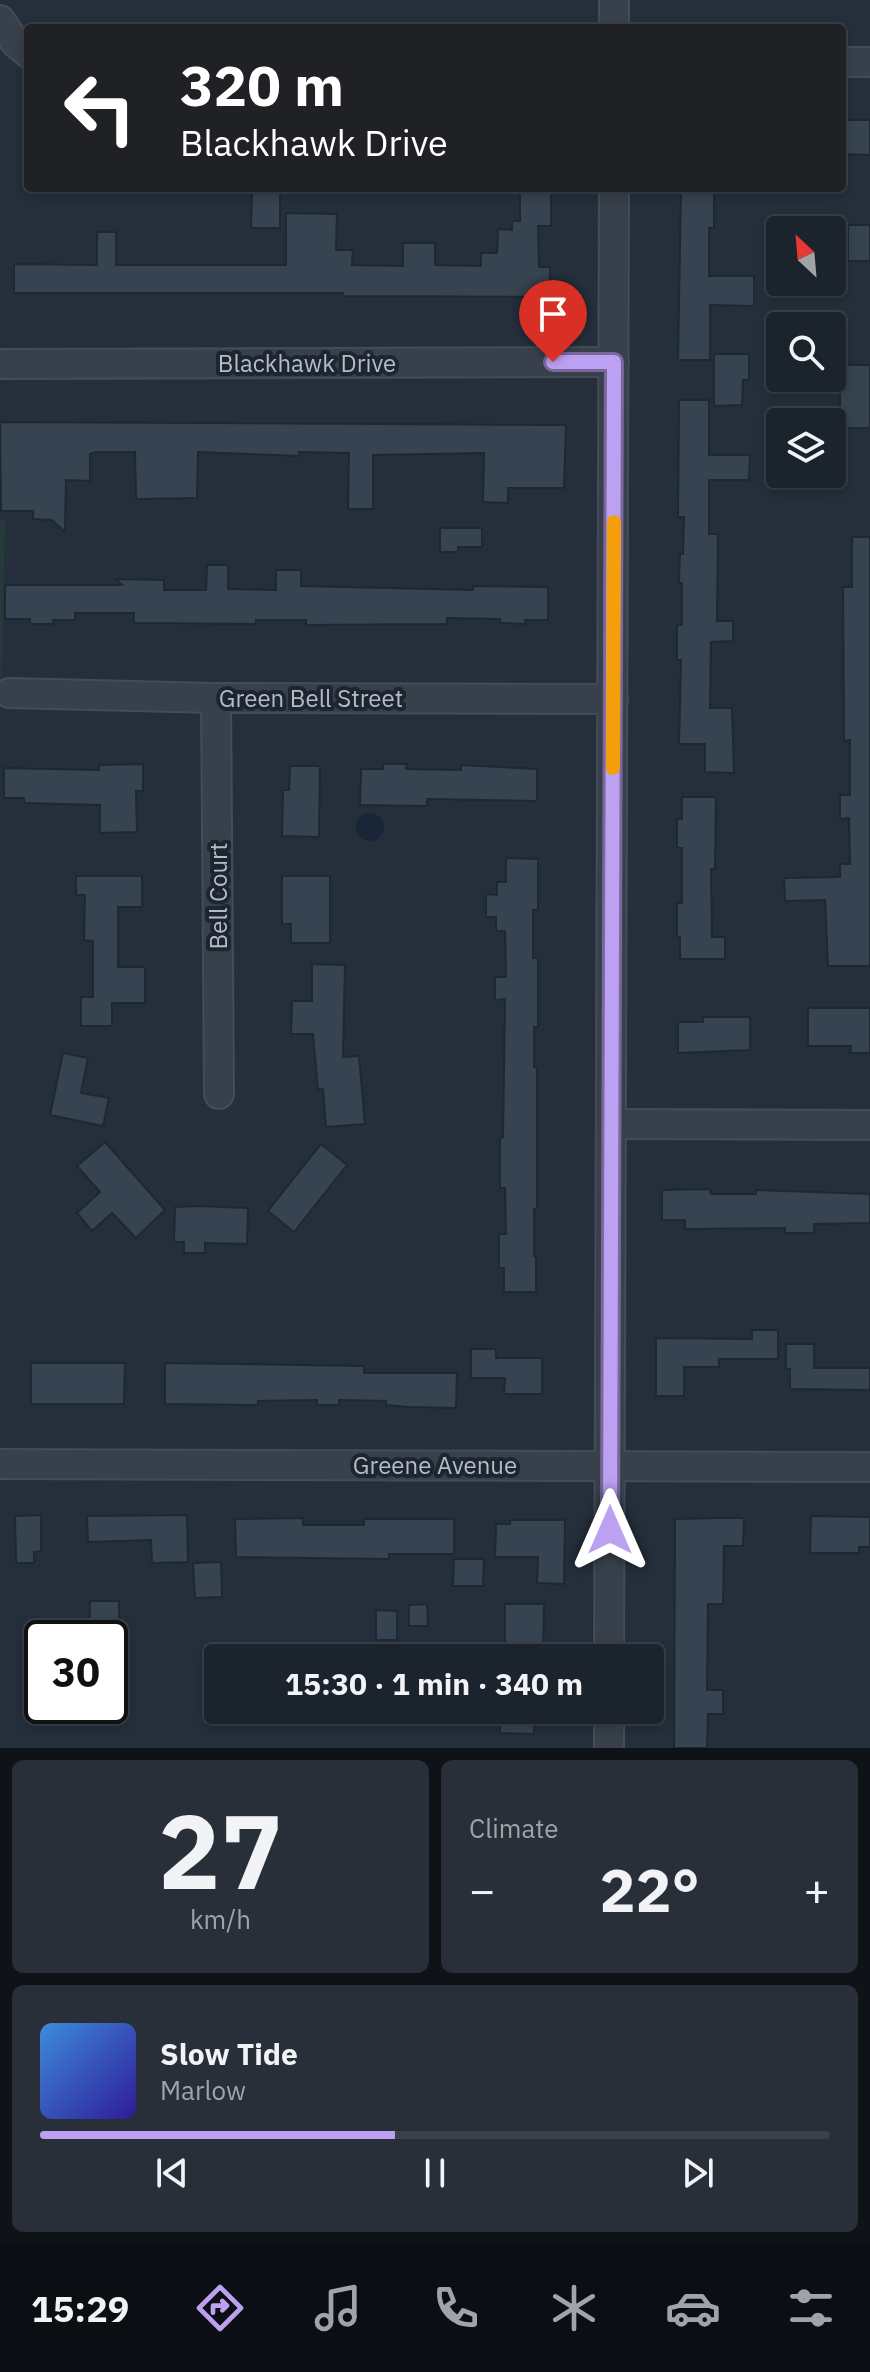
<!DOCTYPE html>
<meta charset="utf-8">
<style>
:root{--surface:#1b232c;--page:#282f38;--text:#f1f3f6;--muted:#a0a4a9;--line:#394048;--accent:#bca0f2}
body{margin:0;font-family:"IBM Plex Sans",sans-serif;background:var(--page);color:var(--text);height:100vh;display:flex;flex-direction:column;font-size:30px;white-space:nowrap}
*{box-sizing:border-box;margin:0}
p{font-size:26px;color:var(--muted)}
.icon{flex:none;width:44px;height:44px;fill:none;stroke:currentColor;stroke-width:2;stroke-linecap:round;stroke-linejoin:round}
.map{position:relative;height:1748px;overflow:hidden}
.panel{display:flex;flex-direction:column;gap:12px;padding:12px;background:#0f1318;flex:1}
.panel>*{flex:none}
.hud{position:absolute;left:24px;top:24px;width:822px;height:168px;border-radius:8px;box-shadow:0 4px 12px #0003,0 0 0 2px var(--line);background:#202124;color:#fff;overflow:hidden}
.needle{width:52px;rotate:334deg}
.buttons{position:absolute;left:766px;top:216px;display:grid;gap:16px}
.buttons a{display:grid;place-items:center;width:80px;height:80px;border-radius:8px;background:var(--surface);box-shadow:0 4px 12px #0003,0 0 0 2px var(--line);font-size:40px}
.speed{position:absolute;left:24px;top:1620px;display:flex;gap:16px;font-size:40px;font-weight:700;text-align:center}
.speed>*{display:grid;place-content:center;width:104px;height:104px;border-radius:50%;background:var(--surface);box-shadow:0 4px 12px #0003,0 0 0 2px var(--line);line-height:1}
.speed .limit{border:4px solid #111;border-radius:12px;background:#fff;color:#111}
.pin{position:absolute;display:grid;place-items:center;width:68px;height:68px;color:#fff;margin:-82px -34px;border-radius:50% 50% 50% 0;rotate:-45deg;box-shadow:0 0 8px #0007}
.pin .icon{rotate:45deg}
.me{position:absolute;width:88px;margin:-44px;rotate:0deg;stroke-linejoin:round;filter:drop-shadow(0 0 6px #0008)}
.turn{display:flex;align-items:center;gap:28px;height:168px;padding:0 24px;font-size:36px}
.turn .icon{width:104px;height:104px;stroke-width:2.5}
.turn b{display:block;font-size:56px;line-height:68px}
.big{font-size:60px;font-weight:700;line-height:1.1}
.panel .tile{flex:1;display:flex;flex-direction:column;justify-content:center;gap:12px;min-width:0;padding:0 28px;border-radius:12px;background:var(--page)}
.panel .dial{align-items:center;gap:0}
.dial b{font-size:104px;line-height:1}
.song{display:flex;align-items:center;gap:24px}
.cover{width:96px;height:96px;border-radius:12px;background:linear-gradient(135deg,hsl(210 70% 55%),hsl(250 70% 35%))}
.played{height:8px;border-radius:4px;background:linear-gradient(90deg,var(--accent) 45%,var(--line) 45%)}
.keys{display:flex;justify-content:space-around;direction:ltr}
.heat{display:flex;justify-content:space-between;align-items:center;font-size:44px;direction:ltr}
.panel .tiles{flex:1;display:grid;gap:12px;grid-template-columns:1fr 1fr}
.tile:last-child{grid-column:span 2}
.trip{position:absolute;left:204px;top:1644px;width:460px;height:80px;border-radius:8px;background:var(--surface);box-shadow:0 4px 12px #0003,0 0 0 2px var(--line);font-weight:700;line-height:80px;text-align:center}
.tabs{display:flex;height:128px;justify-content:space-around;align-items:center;background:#0b0e12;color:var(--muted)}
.tabs .icon{width:56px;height:56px}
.tabs .active{color:var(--accent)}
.tabs b{font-size:36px;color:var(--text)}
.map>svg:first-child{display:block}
.green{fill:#263a3c}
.water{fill:#182638}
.building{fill:#364350;stroke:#1f2732;stroke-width:2}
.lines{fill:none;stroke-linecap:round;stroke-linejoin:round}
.street-casing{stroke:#444c57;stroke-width:32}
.street{stroke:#37404b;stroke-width:28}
.route-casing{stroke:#7a689d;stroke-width:20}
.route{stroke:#bca0f2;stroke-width:14}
.slow{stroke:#f59e0b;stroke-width:14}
.labels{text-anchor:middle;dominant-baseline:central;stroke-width:8;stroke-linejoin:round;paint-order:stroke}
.street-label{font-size:24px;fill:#b3bbc6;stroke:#1d2530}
</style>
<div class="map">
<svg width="870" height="1748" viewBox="0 0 870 1748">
<rect width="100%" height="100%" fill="#242f3b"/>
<!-- green -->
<path class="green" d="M0,520H5L0,738Z"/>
<!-- water -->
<circle class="water" cx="370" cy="827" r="14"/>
<!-- building -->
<g class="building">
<path d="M842,120H870V155L842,154Z"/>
<path d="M252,188H280V228H251Z"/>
<path d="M520,188H551V226H538L539,267H550V297L343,296V293H14V264L97,265V232H116V265H286V213L337,214L336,250H353L352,265L403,266V243H435V265L481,266V253H497L498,229L512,230V221H520Z"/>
<path d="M681,188H714V228H709V276H754V306L710,305V360H678Z"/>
<rect x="848" y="225" width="22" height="36"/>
<path d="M714,354H749V380H743L742,405L714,406Z"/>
<rect x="840" y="365" width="30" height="63"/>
<path d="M679,400H709V455H750L749,480H709V534H718L717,621H733V641L711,642L710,708H732L734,773L705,772V744H679L681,660H677V625H682V583H679L680,554H683L684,517H678Z"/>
<path d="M0,422L566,425L564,488H508V503L483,502L484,453L373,455V509H348L349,453L299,452V456L198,452L197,498L136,499L135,452H96L90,454V481L66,480L65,532L52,520L33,519V511H1Z"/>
<path d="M440,528H482V547H458V552H440Z"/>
<path d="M852,537H870V966H828L825,900L785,901L784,878L840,877V864H850L849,818L840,819V795H850V740L844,741L843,587H852Z"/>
<path d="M207,565H228V589L276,590V570H301V586L473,590V586L548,587V620H525V624L500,623V619L447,618V624L306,625V620H256V624L134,623V613H75V620H53V624H30V619H5V585H122L116,579L164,580V590H206Z"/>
<path d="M143,764V791H136L137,832L100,833V805L24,803V798H4V768L99,770V765Z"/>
<path d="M383,764H407L406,769L461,770V765L537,769V801L427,799V806L360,805L361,769H383Z"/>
<path d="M290,766H320L319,837L282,836L283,790H289Z"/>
<path d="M682,797H716L715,869H711L712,937H725V959H680V937H677V903H682V848H677V819H682Z"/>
<path d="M506,858L538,859V910H533V958H538V1027H534V1067L537,1068V1209H534V1256H536V1292H504V1268H499V1234H506L505,1188H500V1138L503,1137L505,999L495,1000V977H506L505,931H496V917H486V894L497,895V882H506Z"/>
<path d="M76,876H142V907H118V967H145V1003H112V1026H81V997H93V941L84,940L85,895H76Z"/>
<path d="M282,876H330V943H291V924H282Z"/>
<path d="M312,964L345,965L343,1057L359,1056L365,1124L326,1127L323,1089L318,1090L313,1034H291L292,1001H312Z"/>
<path d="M808,1008H870V1053H850L851,1046H808Z"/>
<path d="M703,1017H750V1050L678,1053V1022H703Z"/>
<path d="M63,1053L88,1058L81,1093L109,1098L103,1126L50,1115Z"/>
<path d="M105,1142L165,1210L136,1238L112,1213L92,1231L77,1213L100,1192L77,1166Z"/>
<path d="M321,1144L347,1165L294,1232L268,1211Z"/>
<path d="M710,1189L711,1194H756V1190L870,1194V1223L814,1224V1233H785V1228L685,1229V1220H662V1190Z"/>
<path d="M199,1206L248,1208L247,1244L205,1243V1253H184V1242H174L175,1207Z"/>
<path d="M752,1330H778V1359H719V1367H684V1396H656V1338L752,1339Z"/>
<path d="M786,1344H814V1368H870V1390L790,1389V1369H786Z"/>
<path d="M471,1349H496V1358H542V1394H504L505,1378H471Z"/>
<path d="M31,1363H125L124,1404H31Z"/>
<path d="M165,1363L364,1366V1373H457L456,1408L408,1407L386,1405V1401L339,1400V1405H317V1400L258,1401V1405L165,1404Z"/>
<path d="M41,1515V1551L34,1552V1563H16L15,1516Z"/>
<path d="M187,1515L188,1562L152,1563L151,1540L88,1542L87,1516Z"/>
<path d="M811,1516L870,1517V1547H859V1553H810Z"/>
<path d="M303,1518V1525H364V1519H454V1554H389V1559L236,1557L235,1519Z"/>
<path d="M719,1518H744L743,1546H724L723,1604H708L707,1690H723V1714H708L707,1748H674L675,1519Z"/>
<path d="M510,1520H565L564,1584L537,1583L538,1557H495L496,1524H510Z"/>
<path d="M454,1559H484L483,1586H453Z"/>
<path d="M221,1562L222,1597L195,1598L193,1563Z"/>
<path d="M90,1601H119V1626L90,1625Z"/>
<path d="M427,1604L428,1626H409V1605Z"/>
<path d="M505,1604H544L543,1658H505Z"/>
<path d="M376,1610L397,1611V1640H376Z"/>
<path d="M500,1710H534V1734L500,1733Z"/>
</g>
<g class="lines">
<defs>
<g id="street">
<path d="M614,0V28"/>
<path d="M0,20L15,42L28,53"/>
<path d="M842,62H870"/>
<path d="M0,364L614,362"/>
<path d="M9,693L216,698L613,699"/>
<path d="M216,698L219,1094"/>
<path d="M611,1124L870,1125"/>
<path d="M0,1464L870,1467"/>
<path d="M609,1658L614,188"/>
<path d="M609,1748V1710"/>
</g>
</defs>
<!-- street casing -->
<use href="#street" class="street-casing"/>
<!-- street -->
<use href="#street" class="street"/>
</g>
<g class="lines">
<defs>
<path id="route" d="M553,362H614L610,1530"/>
</defs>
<!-- route casing -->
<use href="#route" class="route-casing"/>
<!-- route -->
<use href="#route" class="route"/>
<!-- slow -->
<path class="slow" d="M613,768L614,522"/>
</g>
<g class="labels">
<!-- street labels -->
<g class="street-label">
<text x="307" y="363">Blackhawk Drive</text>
<text x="311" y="698">Green Bell Street</text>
<text transform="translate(218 896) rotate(-90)">Bell Court</text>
<text x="435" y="1465">Greene Avenue</text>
</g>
</g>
</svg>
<div class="buttons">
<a><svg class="needle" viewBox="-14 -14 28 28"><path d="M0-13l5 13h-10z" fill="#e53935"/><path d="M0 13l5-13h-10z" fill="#a0a4a9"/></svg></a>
<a><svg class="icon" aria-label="search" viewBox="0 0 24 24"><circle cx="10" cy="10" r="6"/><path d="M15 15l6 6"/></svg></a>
<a><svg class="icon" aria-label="layers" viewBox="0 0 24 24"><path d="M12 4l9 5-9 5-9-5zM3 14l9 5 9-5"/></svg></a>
</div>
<div class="speed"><div class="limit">30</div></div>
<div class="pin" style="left:553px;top:362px;background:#d93025"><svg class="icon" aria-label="arrive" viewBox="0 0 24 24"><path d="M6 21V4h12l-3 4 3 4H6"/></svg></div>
<svg class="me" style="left:610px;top:1530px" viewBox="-20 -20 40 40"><path d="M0-17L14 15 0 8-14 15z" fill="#bca0f2" stroke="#fff" stroke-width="4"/></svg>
<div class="trip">15:30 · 1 min · 340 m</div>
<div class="hud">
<div class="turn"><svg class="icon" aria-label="left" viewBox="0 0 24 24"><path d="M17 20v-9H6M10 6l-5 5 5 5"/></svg><div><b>320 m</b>Blackhawk Drive</div></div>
</div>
</div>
<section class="panel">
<div class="tiles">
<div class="tile dial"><b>27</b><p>km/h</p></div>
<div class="tile"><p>Climate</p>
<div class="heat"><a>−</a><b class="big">22°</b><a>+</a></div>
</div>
<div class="tile">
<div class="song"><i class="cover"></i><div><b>Slow Tide</b><p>Marlow</p></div></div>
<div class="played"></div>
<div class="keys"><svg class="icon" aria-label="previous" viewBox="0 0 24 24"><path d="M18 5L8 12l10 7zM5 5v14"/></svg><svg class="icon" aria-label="pause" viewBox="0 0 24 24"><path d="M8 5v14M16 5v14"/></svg><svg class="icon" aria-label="next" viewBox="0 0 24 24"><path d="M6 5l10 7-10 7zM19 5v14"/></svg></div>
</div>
</div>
</section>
<nav class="tabs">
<b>15:29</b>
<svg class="icon active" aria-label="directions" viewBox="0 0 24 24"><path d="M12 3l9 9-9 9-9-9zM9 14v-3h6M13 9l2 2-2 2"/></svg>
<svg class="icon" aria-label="music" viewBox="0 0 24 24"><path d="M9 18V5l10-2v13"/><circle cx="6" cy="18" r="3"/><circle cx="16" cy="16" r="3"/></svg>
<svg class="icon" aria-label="phone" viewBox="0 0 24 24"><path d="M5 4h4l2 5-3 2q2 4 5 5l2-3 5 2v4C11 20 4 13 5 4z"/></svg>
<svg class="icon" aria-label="climate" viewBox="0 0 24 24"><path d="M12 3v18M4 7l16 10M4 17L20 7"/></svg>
<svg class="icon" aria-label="car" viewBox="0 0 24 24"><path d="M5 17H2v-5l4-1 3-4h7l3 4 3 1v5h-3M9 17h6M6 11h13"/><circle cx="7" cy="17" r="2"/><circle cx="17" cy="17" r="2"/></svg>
<svg class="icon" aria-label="filters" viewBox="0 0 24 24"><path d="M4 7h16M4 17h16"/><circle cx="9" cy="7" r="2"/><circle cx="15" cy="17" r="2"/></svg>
</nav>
